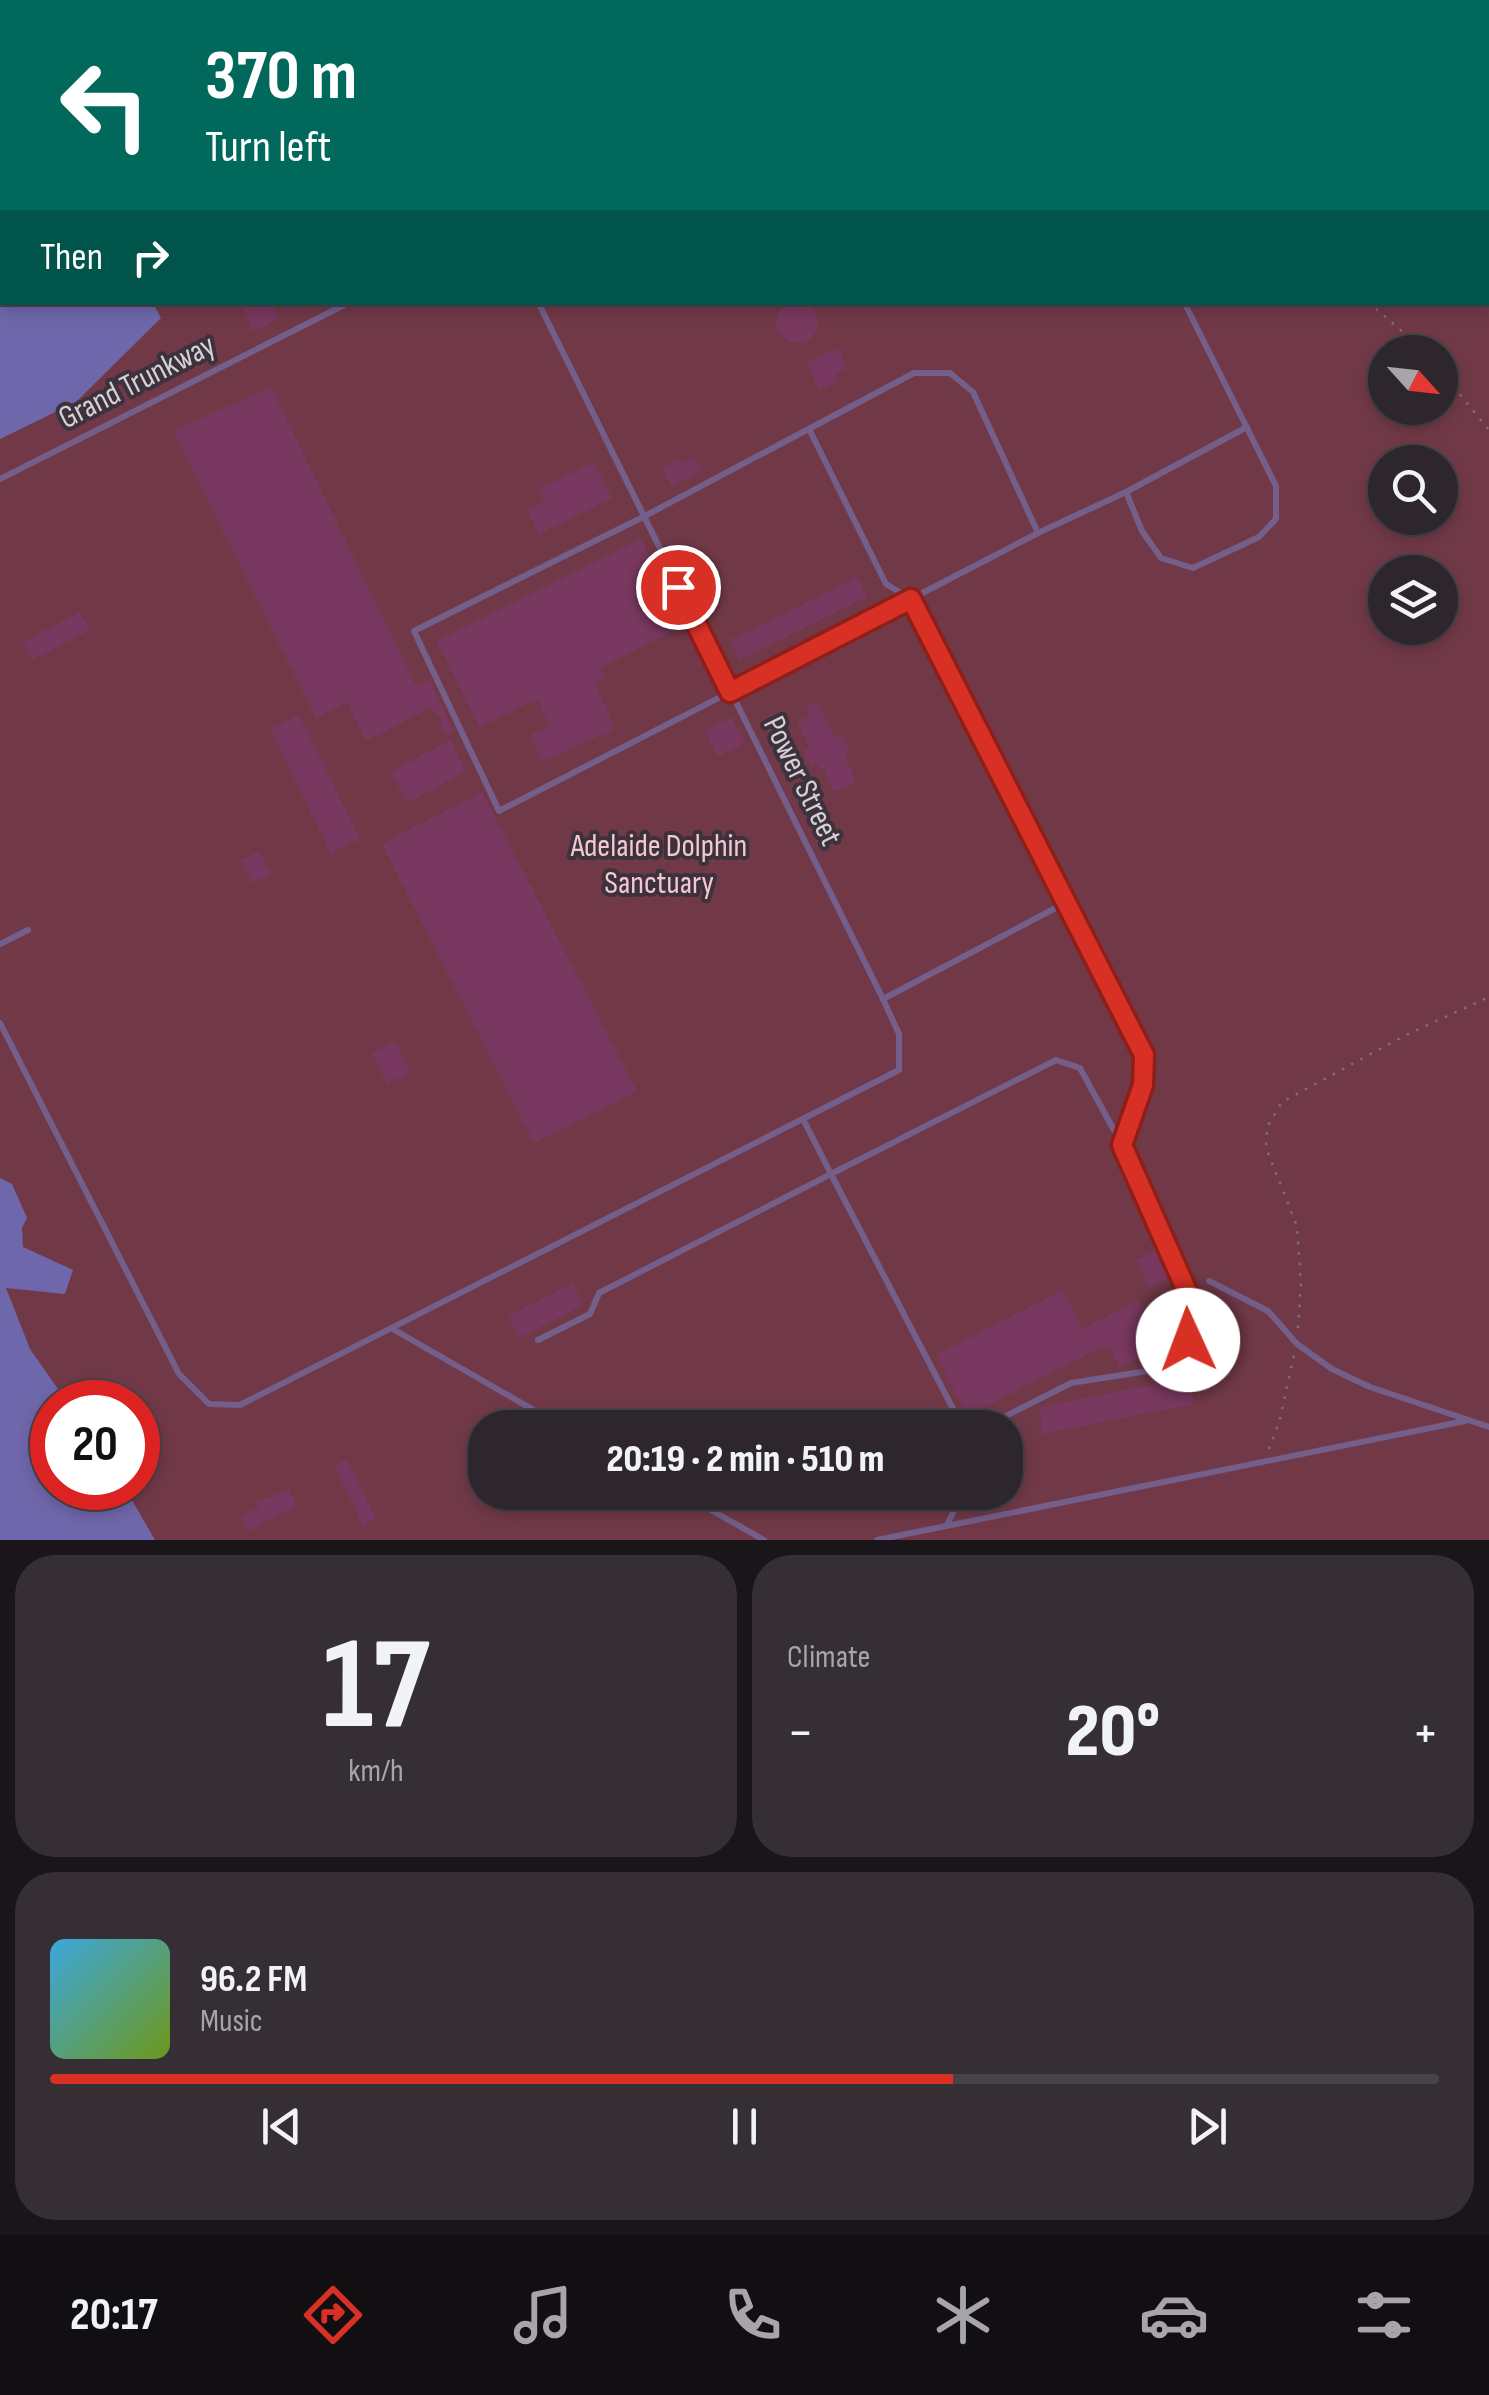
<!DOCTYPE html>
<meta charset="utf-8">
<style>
:root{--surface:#2d262d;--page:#352e35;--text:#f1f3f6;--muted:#a7a5aa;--line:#484349;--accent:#d93025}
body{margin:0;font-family:"Sofia Sans Condensed",sans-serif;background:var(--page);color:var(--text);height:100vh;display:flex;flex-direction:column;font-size:38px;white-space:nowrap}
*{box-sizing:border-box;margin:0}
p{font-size:32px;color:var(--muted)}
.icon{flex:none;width:55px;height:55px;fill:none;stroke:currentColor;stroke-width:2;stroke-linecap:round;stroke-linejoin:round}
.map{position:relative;height:1540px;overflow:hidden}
.panel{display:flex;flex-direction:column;gap:15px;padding:15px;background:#191519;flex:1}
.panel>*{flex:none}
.guide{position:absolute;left:0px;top:0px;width:1490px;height:305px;box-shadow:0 5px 15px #0003,0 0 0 2px var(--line);background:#00695c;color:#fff;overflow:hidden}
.needle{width:65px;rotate:117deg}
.controls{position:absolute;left:1368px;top:335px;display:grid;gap:20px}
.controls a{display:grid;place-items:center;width:90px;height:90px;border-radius:50%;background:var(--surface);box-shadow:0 5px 15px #0003,0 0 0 2px var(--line);font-size:50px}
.speed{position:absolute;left:30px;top:1380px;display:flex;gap:20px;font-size:50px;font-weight:700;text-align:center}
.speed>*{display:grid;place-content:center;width:130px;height:130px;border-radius:50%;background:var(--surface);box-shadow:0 5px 15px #0003,0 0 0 2px var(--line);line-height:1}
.speed .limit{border:15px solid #d22;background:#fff;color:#111}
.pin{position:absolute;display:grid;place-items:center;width:85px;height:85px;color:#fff;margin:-42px;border:5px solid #fff;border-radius:50%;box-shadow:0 2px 10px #0007}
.me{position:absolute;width:110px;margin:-55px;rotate:358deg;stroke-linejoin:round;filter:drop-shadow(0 0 8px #0008)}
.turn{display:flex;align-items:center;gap:35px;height:210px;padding:0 40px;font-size:45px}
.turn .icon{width:130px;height:130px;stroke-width:2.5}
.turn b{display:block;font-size:70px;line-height:85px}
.then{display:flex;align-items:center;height:95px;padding:0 40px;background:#0003;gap:20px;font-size:38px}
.big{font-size:75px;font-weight:800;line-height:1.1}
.panel .widget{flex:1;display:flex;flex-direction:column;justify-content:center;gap:15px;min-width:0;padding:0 35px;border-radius:40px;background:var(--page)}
.panel .dial{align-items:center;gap:0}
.dial b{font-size:130px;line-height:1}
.song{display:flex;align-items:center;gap:30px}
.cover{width:120px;height:120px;border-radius:15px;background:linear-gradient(135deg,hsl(200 70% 55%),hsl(80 70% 35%))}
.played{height:10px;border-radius:5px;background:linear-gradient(90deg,var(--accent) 65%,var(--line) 65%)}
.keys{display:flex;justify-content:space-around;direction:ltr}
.heat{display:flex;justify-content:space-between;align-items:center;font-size:55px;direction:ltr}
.panel .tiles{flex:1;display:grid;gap:15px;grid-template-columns:1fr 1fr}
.widget:last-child{grid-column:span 2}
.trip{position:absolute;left:468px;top:1410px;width:555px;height:100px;border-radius:40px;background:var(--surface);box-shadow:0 5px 15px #0003,0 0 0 2px var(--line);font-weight:800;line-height:100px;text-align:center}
.menu{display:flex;height:160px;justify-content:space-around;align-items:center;background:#120f12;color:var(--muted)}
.menu .icon{width:70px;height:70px}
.menu .selected{color:var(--accent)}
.menu b{font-size:45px;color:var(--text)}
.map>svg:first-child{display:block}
.green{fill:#713947;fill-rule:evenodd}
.water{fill:#6f67ab}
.building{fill:#79385f}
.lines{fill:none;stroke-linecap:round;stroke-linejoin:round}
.path{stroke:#786f78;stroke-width:2.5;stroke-dasharray:2.5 8;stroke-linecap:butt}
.service{stroke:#745e8a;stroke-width:6}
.route-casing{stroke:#8d1f18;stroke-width:25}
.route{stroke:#d93025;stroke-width:18}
.labels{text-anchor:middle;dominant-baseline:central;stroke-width:8;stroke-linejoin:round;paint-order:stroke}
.street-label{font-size:32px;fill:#d6cfd6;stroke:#3c323c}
.park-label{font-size:32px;fill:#f5c7d0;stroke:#3c323c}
</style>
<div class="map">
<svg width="1489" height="1540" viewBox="0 0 1489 1540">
<rect width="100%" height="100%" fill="#3c323c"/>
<!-- green -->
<path class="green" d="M0,0H1489V1540H0ZM2,2H1488V302H2ZM1385,352H1440V408H1385ZM1385,462H1440V518H1385ZM1385,572H1440V628H1385ZM52,1402H138V1488H52ZM485,1428H1005V1492H485Z"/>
<!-- water -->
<g class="water">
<path d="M0,0H331L2,2V302L153,303L161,318L76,402L0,439Z"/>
<path d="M0,1178L12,1184L27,1218L22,1228L23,1247L73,1270L65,1294L6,1288L30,1349L67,1402H52V1488H125L155,1540H0Z"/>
</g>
<!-- building -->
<g class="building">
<circle cx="797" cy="322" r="21"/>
<path d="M250,302H271L279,319L253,331L242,307Z"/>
<path d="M838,348L847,369L835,374L838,381L819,391L807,362Z"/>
<path d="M271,387L415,684L418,687L430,680L453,730L448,736L441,726V718L430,708L366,741L347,702L316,718L173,431Z"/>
<path d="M694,457L701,470L672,487L662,468L678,459L681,464Z"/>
<path d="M594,462L612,498L539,534L527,509L545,501L539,489Z"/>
<path d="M641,539L684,625L600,668L605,678L595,683L615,729L542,762L530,735L550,727L537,699L480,727L437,641Z"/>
<path d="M857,577L867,597L739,660L730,640Z"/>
<path d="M80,612L90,630L32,660L23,642Z"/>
<path d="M817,702L834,737L841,733L850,750L844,752L856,782L833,792L824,768L820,770L817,764L811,767L803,751L810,748L797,721L810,715L807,706Z"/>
<path d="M299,715L360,839L331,853L270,729Z"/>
<path d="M731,717L745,743L718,757L705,731Z"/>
<path d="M450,740L466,771L407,803L391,772Z"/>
<path d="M482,792L637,1091L534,1143L382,844Z"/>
<path d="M259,851L271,874L252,883L241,860Z"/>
<path d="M395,1041L410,1072L387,1084L372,1053Z"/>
<path d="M1158,1250L1171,1276L1149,1287L1136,1260Z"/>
<path d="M573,1283L583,1305L519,1338L508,1316Z"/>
<path d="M1063,1290L1082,1329L1138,1300L1151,1326L1142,1331L1153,1352L1120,1368L1110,1347L1104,1350L1102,1347L967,1416L936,1355Z"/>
<path d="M1189,1377L1194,1404L1043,1434L1040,1407Z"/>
<path d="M347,1459L376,1519L363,1525L334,1466Z"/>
<path d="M289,1489L297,1506L248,1531L241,1517L258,1508L256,1503Z"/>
</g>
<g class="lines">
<!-- path -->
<g class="path">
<path d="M1368,302L1426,352"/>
<path d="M1440,370L1489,430"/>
<path d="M1298,1328L1301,1285L1297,1226L1266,1148L1267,1127L1282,1102L1404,1036L1489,997"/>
<path d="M1269,1449L1279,1423L1294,1355"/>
</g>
<!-- service -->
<g class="service">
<path d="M1488,295L1489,298"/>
<path d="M1184,302L1276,486V519L1259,537L1193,568L1161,558L1142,531L1126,492L1247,427"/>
<path d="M809,429L886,584L911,599L499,811L414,631L643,517L914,373H950L973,392L1038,533"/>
<path d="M0,479L350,302"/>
<path d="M0,944L28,930"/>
<path d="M883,999L1065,903"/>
<path d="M0,1023L179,1374L209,1404L240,1405L899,1070V1034L883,999L538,302"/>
<path d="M1209,1281L1268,1311L1297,1344L1332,1369L1370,1387L1489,1427"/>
<path d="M391,1328L565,1428"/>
<path d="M538,1340L590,1314L599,1293L831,1174L803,1119"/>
<path d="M963,1428L831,1174L1056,1060L1080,1068L1122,1145"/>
<path d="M982,1428L1071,1383L1154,1370L1188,1340L1194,1307L1122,1145L1143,1085L1144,1055L911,599L1038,533L1126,492"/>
<path d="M679,1492L764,1540"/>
<path d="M947,1525L963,1492"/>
<path d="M877,1540L1465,1421"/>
</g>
</g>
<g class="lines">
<defs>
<path id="route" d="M678,587L730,692L911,599L1144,1055L1143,1085L1122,1145L1194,1307L1188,1340"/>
</defs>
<!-- route casing -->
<use href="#route" class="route-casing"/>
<!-- route -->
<use href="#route" class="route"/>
</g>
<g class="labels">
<!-- street labels -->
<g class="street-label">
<text transform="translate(137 382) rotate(-27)">Grand Trunkway</text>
<text transform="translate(802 781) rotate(64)">Power Street</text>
</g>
<!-- park labels -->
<g class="park-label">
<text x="659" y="846">Adelaide Dolphin<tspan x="659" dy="37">Sanctuary</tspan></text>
</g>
</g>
</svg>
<div class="controls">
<a><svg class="needle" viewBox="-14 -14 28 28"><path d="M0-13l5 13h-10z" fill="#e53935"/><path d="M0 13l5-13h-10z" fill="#a7a5aa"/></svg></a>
<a><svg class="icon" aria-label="search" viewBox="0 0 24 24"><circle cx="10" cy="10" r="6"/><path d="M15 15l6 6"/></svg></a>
<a><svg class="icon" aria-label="layers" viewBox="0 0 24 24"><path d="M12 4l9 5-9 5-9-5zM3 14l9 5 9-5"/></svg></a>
</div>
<div class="speed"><div class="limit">20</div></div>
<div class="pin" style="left:678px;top:587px;background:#d93025"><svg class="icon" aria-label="arrive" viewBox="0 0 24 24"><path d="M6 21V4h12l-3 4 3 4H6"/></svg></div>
<svg class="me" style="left:1188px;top:1340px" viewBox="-20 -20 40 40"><circle r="19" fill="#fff"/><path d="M0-13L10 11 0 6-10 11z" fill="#d93025"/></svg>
<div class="trip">20:19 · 2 min · 510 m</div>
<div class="guide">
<div class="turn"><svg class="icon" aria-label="left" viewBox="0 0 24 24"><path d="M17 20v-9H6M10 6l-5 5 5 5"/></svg><div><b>370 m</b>Turn left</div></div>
<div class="then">Then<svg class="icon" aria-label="right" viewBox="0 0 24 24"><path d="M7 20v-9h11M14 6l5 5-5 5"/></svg></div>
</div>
</div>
<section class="panel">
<div class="tiles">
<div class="widget dial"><b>17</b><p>km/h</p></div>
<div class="widget"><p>Climate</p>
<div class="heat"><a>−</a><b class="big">20°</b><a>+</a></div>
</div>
<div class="widget">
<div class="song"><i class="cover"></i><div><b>96.2 FM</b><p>Music</p></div></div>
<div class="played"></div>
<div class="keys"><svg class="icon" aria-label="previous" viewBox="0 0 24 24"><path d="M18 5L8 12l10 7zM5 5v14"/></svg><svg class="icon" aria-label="pause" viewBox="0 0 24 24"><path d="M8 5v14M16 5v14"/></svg><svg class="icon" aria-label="next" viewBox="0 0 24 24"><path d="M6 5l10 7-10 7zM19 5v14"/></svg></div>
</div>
</div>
</section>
<nav class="menu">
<b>20:17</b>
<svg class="icon selected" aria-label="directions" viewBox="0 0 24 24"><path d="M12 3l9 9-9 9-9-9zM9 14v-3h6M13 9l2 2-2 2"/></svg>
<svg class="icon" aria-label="music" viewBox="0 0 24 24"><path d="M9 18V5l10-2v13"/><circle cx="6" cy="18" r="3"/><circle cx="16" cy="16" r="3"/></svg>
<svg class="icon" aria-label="phone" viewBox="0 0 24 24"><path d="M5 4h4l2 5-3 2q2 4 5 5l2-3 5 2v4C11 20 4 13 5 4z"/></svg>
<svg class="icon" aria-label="climate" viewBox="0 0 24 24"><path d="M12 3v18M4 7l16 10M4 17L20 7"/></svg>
<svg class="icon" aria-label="car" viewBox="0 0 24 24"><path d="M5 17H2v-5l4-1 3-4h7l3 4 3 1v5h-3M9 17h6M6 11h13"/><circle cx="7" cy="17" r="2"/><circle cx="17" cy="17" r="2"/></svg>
<svg class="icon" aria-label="filters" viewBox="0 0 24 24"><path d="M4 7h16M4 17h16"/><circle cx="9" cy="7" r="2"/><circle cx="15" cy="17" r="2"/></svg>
</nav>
